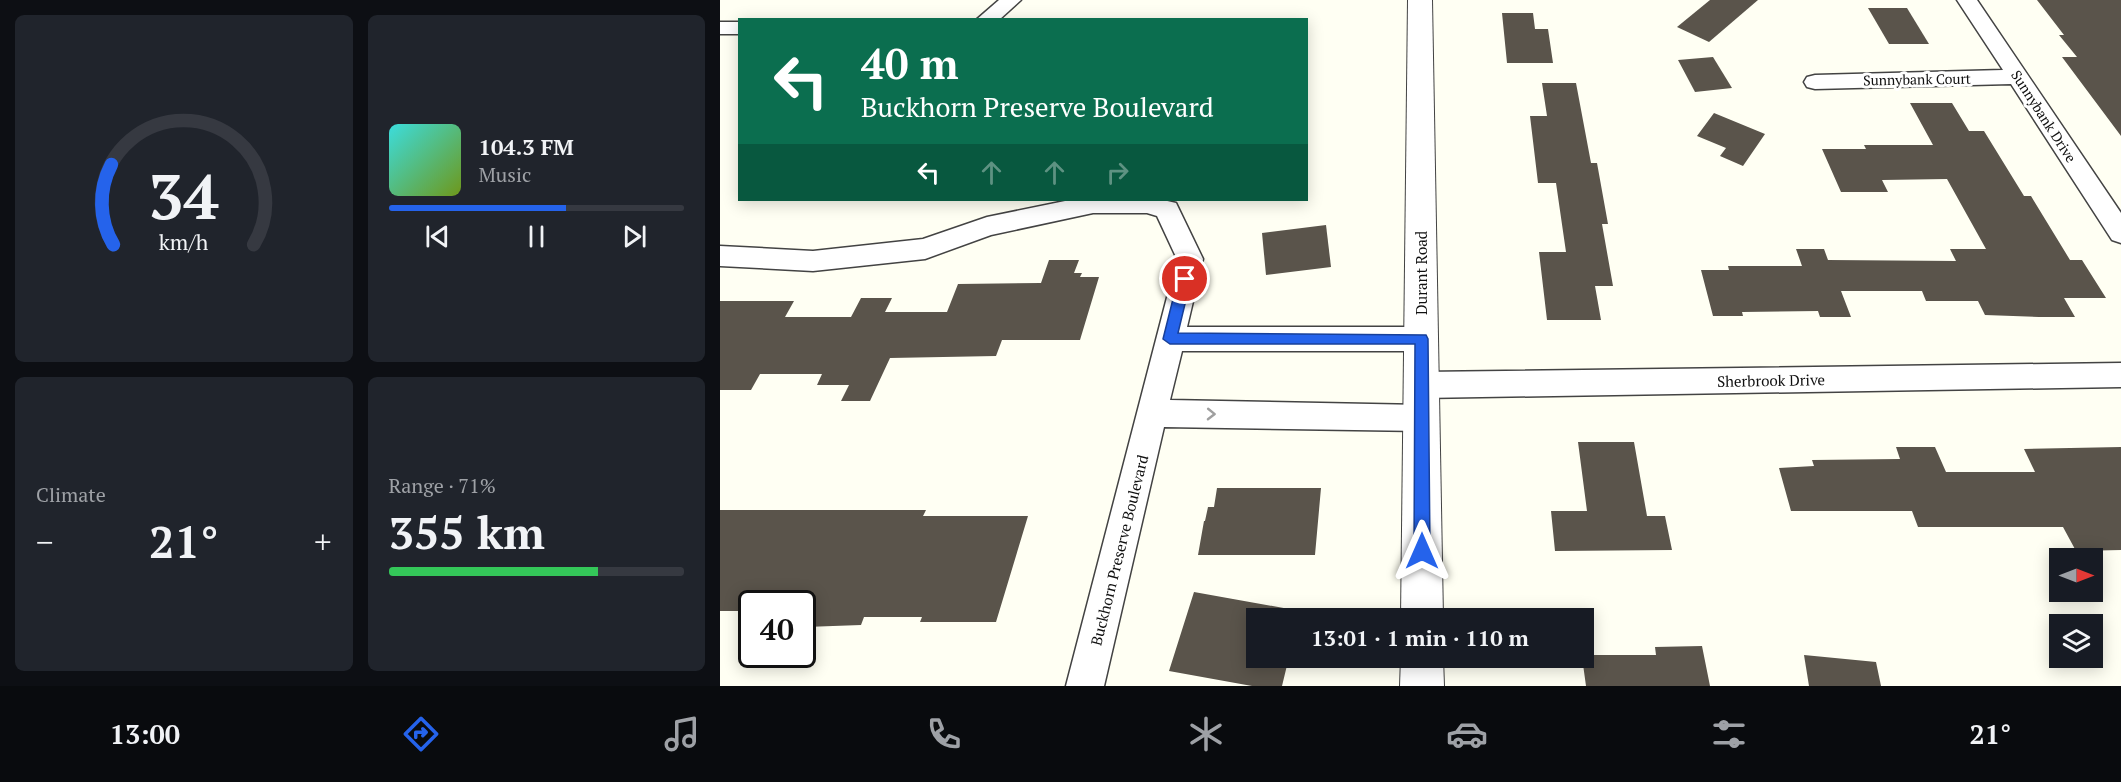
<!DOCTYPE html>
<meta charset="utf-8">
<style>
:root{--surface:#171b24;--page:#20242c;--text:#f1f3f6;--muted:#9ea1a6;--line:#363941;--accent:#2563eb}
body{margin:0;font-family:"PT Serif",serif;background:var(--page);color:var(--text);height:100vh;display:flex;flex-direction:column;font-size:22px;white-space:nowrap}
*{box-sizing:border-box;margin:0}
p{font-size:20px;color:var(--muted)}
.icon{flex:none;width:33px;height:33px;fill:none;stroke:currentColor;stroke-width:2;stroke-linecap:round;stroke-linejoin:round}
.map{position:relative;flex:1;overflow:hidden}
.panel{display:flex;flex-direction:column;gap:15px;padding:15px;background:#0d0f14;width:720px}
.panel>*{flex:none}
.guide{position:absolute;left:18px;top:18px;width:570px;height:183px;border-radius:0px;box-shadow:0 3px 15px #0003;background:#0b6e4f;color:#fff;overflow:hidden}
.needle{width:39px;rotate:90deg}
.tools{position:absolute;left:1329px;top:548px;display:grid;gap:12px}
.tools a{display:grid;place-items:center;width:54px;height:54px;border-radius:0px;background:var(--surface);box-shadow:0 3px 15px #0003;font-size:30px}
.speed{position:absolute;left:18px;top:590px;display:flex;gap:12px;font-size:30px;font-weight:700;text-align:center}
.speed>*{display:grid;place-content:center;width:78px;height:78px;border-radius:50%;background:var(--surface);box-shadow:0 3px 15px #0003;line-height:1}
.speed .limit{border:3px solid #111;border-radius:9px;background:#fff;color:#111}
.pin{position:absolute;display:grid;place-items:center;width:51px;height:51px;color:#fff;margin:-26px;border:3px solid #fff;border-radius:50%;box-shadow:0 2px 6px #0007}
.me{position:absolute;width:66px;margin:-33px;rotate:0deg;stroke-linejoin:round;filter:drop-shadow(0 0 4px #0008)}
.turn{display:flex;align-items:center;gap:21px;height:126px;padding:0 24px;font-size:27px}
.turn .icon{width:78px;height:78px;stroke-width:2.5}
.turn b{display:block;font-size:42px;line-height:51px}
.lanes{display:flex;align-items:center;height:57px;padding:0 24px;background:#0003;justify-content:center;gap:30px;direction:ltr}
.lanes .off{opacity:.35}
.big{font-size:45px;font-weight:600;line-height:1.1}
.panel .tile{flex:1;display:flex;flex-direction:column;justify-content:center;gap:9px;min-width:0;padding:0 21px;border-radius:9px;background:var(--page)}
.panel .dial{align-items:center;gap:0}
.dial svg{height:156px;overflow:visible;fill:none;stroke:var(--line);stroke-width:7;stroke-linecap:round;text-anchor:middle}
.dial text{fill:var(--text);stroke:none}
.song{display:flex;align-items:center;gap:18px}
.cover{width:72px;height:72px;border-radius:9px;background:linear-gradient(135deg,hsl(180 70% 55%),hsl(80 70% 35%))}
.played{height:6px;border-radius:3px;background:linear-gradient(90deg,var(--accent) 60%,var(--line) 60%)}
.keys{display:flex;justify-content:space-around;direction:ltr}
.heat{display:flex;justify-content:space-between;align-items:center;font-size:33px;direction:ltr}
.charge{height:9px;border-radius:4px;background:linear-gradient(90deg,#34c759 71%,var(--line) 0)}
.panel .tiles{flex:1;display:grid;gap:15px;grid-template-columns:repeat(2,1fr)}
.trip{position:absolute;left:526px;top:608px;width:348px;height:60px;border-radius:0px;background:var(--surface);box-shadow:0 3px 15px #0003;font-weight:600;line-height:60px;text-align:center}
.tab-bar{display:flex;height:96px;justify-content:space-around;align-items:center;background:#090b0e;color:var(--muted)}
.tab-bar .icon{width:42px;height:42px}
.tab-bar .selected{color:var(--accent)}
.tab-bar b{font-size:27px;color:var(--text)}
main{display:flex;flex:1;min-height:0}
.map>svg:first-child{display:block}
.building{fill:#5a544b}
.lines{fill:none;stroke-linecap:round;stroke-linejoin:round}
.minor-casing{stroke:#434343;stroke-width:3}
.tertiary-casing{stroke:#434343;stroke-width:2}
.minor{fill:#fff;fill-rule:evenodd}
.tertiary{fill:#fff;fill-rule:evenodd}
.oneway{stroke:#9f9f9f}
.route{fill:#2563eb;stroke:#184099;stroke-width:1.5}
.labels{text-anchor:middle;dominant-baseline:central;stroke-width:6;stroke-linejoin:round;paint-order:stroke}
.far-street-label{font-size:14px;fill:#101010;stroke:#fff}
.street-label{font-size:15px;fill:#101010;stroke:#fff}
</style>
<main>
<section class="panel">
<div class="tiles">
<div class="tile dial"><svg viewBox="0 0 100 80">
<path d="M14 69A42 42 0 1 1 86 69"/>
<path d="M14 69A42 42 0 0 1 13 28" stroke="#2563eb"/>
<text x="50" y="56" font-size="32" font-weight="700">34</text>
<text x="50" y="72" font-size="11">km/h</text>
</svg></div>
<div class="tile">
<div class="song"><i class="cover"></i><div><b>104.3 FM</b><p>Music</p></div></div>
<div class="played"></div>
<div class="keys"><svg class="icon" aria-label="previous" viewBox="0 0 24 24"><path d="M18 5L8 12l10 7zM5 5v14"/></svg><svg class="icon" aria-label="pause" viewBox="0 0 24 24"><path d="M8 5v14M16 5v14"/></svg><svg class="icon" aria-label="next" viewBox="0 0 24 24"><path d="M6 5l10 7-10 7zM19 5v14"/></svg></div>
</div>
<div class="tile"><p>Climate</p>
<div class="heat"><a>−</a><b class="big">21°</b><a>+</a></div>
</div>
<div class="tile"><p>Range · 71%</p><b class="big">355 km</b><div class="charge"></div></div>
</div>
</section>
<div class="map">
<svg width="1401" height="686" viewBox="0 0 1401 686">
<rect width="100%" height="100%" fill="#fffff3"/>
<!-- building -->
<g class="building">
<path d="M990,0H1038L989,42L957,27Z"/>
<path d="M1317,0H1401V136L1342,57H1357L1339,35H1344Z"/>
<path d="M1148,8H1187L1209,44H1169Z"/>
<path d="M782,13H813L815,29H828L833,63H787Z"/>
<path d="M993,57L1012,88L975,92L958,60Z"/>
<path d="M822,83H856L871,163H877L888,224H882L893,286H875L881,320H827L819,252H846L836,183H818L810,116H827Z"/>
<path d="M1190,103H1232L1249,131H1264L1304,196H1311L1350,260H1362L1386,298H1344L1355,317H1319L1265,315L1258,301H1206L1202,291H1121L1131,317H1100L1098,311L1022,312L1023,316H993L981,270H1009L1008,266H1082L1076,249H1104L1108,260L1236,261L1230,249H1266L1227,179L1162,180L1168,192H1121L1102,149H1146L1144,145H1213Z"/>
<path d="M994,113L1045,134L1023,166L1000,156L1006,148L977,136Z"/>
<path d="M606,225L611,267L546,275L542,233Z"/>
<path d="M329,260H359L354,273H362L360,277H379L360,340H282L276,356L170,358L150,401H121L129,385H97L102,374H40L31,390H0V301H74L65,317H131L141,298H172L165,312H227L238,284L321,283Z"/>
<path d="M858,442H914L927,516H945L952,550L835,551L831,511H867Z"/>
<path d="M1176,447H1215L1226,472H1315L1304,449L1401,447V550L1356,551L1343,527H1198L1192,511H1071L1059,468L1094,466L1092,460L1180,459Z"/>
<path d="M497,488H601L595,555H478L484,521H485L488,507H494Z"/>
<path d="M0,510H206L203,516H308L276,622H200L202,617H144L141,625L85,627L96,603H32V611H0Z"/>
<path d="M474,592L580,611L578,618H537V657H569L562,686H532L449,671Z"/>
<path d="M982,646L990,686H866L862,657L864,655H936L935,647Z"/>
<path d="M1084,655L1156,662L1161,686H1089Z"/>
</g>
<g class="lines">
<defs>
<g id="minor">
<path d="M279,0H301L279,20H256Z"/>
<path d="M1237,0H1257L1401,213V243L1392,240L1291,84L1095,89L1087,87L1084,82L1087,77L1095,75L1283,70Z"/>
<rect x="0" y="22" width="20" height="12"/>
<path d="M350,200H443L456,203L483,259L467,327H702L712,331L716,339L712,347L702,351H462L450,400L702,405L713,409L717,418L713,427L702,431L444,427L384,686H346L457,259L437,216L427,213H373L271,235L205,259L93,271L0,266V246L93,251L203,239L267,217Z"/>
<path d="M1401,363V387L702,398L692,394L687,385L692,376L702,372Z"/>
</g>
<g id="tertiary">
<path d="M688,0H712L723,618H681Z"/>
<path d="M681,657H723L724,686H680Z"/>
</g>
</defs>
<!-- minor casing -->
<use href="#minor" class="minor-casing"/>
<!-- tertiary casing -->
<use href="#tertiary" class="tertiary-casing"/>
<!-- minor -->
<use href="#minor" class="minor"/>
<!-- tertiary -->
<use href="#tertiary" class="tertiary"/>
</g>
<!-- one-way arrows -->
<defs><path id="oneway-chevron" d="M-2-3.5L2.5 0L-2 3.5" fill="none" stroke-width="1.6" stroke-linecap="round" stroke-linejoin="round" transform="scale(1.5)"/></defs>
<use class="oneway" href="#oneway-chevron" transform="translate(491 414) rotate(1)"/>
<!-- route -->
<path class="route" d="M465,274L471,279L458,333L706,335L708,339L710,551L708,557L702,559L696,557L694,551L695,344H450L443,339L458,279Z"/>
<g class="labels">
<!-- far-street labels -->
<g class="far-street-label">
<text transform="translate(1197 79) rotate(-1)">Sunnybank Court</text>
<text transform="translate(1324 116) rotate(57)">Sunnybank Drive</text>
</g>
<!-- street labels -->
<g class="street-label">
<text transform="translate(701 273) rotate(-90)">Durant Road</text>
<text transform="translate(1051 380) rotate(-1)">Sherbrook Drive</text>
<text transform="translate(399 550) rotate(-76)">Buckhorn Preserve Boulevard</text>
</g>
</g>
</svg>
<div class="tools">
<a><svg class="needle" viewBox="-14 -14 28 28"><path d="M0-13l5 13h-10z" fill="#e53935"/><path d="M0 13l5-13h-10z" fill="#9ea1a6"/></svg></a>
<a><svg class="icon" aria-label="layers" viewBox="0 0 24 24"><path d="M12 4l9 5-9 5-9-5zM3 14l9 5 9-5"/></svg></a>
</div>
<div class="speed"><div class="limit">40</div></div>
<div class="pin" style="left:465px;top:279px;background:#d93025"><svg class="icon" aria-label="arrive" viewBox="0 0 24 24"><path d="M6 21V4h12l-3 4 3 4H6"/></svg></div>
<svg class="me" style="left:702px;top:551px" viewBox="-20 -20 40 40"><path d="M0-17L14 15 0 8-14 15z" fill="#2563eb" stroke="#fff" stroke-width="4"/></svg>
<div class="trip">13:01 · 1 min · 110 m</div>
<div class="guide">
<div class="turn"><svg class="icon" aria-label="left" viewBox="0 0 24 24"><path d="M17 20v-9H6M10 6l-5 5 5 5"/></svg><div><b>40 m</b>Buckhorn Preserve Boulevard</div></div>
<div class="lanes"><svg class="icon" aria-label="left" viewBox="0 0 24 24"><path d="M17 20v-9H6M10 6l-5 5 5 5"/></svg><svg class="icon off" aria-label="ahead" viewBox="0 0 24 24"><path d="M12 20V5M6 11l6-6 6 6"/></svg><svg class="icon off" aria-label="ahead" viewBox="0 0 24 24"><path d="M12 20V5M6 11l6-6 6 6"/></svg><svg class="icon off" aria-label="right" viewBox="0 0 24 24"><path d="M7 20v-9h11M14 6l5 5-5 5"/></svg></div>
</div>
</div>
</main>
<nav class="tab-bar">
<b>13:00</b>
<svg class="icon selected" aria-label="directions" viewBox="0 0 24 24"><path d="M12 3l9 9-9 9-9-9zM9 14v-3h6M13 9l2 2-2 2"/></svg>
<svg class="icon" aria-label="music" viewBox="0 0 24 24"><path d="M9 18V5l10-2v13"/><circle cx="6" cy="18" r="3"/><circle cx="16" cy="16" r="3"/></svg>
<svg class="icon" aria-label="phone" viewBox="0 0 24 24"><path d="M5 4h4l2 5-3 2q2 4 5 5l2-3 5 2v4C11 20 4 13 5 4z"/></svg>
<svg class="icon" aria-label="climate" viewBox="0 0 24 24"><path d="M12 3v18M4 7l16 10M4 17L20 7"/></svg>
<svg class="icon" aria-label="car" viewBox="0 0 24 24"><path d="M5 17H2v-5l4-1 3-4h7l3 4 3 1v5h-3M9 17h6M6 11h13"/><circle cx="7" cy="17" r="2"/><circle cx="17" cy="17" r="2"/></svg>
<svg class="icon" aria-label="filters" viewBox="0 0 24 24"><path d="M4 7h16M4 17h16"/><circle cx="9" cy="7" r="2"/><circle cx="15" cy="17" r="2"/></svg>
<b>21°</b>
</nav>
